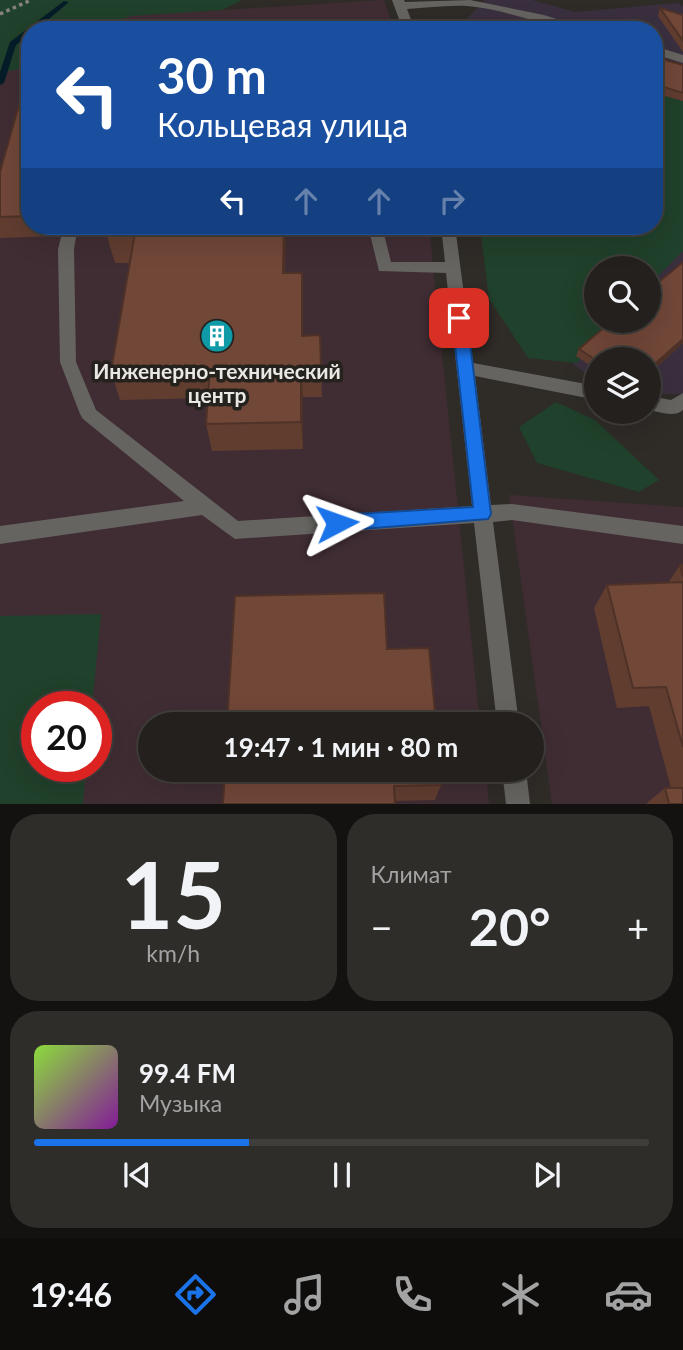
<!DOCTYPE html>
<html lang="ru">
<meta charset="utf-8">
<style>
:root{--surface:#23201d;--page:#2f2d2a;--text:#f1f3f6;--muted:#a3a3a4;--line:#403e3b;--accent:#1a73e8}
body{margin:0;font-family:Lato,sans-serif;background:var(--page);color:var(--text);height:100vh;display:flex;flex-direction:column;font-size:26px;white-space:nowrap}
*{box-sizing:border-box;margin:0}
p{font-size:23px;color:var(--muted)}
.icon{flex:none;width:38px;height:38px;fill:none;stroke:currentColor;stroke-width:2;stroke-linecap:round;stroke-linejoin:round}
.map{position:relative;height:804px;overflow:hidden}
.side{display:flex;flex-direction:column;gap:10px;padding:10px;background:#131210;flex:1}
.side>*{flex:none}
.guide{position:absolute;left:21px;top:21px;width:642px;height:214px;border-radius:28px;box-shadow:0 7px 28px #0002,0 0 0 2px var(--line);background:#1a4fa0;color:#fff;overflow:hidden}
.controls{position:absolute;left:584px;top:256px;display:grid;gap:14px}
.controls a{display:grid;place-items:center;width:77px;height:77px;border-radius:50%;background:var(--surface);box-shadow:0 7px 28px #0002,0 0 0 2px var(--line);font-size:35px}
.speed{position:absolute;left:21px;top:691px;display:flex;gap:14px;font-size:35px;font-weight:700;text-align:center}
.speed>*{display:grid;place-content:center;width:91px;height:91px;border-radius:50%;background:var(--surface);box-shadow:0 7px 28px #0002,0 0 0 2px var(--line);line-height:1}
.speed .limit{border:10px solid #d22;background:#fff;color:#111}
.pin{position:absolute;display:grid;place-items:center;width:60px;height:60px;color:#fff;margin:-30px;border-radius:14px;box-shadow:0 4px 10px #0006}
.me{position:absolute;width:77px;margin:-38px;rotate:86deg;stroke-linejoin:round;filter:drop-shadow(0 0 5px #0008)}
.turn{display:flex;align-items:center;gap:24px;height:147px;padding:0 21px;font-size:32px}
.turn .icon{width:91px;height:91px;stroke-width:2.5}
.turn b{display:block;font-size:49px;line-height:60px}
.lanes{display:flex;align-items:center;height:66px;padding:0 21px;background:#0003;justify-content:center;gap:35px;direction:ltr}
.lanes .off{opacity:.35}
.big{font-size:52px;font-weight:700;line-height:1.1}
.side .tile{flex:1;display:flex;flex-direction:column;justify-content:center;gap:10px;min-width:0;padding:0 24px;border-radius:28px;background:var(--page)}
.side .dial{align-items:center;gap:0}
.dial b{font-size:91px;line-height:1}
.song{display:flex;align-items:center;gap:21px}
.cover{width:84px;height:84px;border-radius:10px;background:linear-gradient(135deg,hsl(90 70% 55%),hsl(290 70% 35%))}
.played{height:7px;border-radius:4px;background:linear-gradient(90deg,var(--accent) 35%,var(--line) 35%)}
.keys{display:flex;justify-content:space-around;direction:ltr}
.heat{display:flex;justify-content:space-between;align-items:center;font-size:38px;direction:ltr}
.side .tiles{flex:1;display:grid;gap:10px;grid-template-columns:1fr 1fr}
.tile:last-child{grid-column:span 2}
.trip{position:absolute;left:138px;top:712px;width:406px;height:70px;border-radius:35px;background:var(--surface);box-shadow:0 7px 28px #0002,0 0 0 2px var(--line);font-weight:700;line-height:70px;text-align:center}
.menu{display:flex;height:112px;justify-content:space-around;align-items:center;background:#0e0d0c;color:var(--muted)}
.menu .icon{width:49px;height:49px}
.menu .selected{color:var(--accent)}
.menu b{font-size:32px;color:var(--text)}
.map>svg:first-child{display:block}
.commercial{fill:#402d34;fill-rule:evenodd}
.industrial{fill:#3a2f3e}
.green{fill:#20412b}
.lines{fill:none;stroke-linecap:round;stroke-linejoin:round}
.stream{fill:#051d29;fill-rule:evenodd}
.path{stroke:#878380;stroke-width:3.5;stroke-dasharray:3.5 3.5;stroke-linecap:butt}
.minor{fill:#656461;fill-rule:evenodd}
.wall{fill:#613d30}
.shaded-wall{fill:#4f3227}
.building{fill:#714738;stroke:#4f3227;stroke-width:2}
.route{fill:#1a73e8;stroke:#114b97;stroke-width:2}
.labels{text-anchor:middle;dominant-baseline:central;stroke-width:7;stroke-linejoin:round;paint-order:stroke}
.poi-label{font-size:21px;font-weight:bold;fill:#eae8e5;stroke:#25221e}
</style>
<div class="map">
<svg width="683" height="804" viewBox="0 0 683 804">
<rect width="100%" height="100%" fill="#2f2b27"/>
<!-- commercial -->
<g class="commercial">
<path d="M384,0L394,30H30V226H429L480,724H150V770H486L489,804H0V29L61,20ZM37,707H96V766H37Z"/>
<path d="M509,495L683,507V804H552Z"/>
</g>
<!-- industrial -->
<g class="industrial">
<path d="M485,0H532L575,12L678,3L683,6V101L655,93L654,30L457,29Z"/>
<path d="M683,245V394H649V359H597V383L572,363L649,320V280Z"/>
</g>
<!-- green -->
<g class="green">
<path d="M0,0H242L222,10L131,16L87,30H30V66L6,72L0,77Z"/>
<path d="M655,93L683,101V251L649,285V268H597V320H616L577,363L528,358L489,299L480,226H654Z"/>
<path d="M556,402L595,420L659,480L639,492L537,463L519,427Z"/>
<path d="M101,614L92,707H37V766L86,767L83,804H0V616Z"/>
</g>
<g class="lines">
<!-- stream -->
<path class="stream" d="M64,1L69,2L36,30H30V35L16,45L4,83L0,85V72L10,42Z"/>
<!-- path -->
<path class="path" d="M0,14L31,0"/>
<!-- minor -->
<g class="minor">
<path d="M392,0H404L405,2L470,0L544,15L590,30C548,30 509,9 467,6C447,5 427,8 407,9L415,30H403Z"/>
<path d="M654,46L683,55V63L654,54Z"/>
<path d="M64,226H78L74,249L76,362L96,410L238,521L472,506L446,273L379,271L368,226H382L391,262H445L441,226H455L473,363L597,386V400L475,376L491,505L512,504L683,526V544L512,520L493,522L519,724H497L474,523L235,539L202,515L0,544V526L184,501L83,419L80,414L60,362L58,249Z"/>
<path d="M683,393V410C673,418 661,412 649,410V396L671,400Z"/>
<path d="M502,770H526L530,804H506Z"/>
</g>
</g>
<!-- wall -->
<g class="wall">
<path d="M660,8L683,15V52L658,16Z"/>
<path d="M654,57L683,65V101L654,93Z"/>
<path d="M30,77V226H57L55,236L0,238V172Z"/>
<path d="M108,226L285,273H302L303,336L320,335L322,397H303V449L212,451L206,424L208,398L120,400L111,371L130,263H115L106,233Z"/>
<path d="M683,262V343L649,374L597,359V370L576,356L579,349Z"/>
<path d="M680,565H683V804H647V803L665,788H671L649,706L617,708L594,608L607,585L668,583Z"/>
<path d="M225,770L441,785L435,800L394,801Z"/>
</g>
<!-- shaded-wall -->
<g class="shaded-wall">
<path d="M52,226H57L55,236Z"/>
<path d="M284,226H286L285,303L283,273Z"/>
<path d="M302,273L303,303V365L302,336Z"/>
<path d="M683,339V343L649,374V369Z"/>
<path d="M301,369L303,397V449L301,422Z"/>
</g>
<!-- building -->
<g class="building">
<path d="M660,8L683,15V41Z"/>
<path d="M654,57L683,65V93L654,84Z"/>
<path d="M27,77H30V216L0,217V172Z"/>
<path d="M108,226H284L283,273H302V336L320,335L321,368L301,369V422L206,424L210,369L111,371L135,233H106Z"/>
<path d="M683,262V339L649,369V359H597V361L579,349L613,320H649V290Z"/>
<path d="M680,565H683V577Z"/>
<path d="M683,582V747L666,687L633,688L607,585Z"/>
<path d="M384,593L387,649L429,648L436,724H227L235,596Z"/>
<path d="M225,770H440L441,785L394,786L395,804H223Z"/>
<path d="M665,788H683V804H669Z"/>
</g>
<!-- route -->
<path class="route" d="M459,313L467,318L491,514L488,519L337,531L331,529L329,523L331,518L337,515L473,507L452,318Z"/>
<!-- icons -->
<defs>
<symbol id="building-disc" viewBox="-11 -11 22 22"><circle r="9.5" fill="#0f9aa8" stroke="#25221e"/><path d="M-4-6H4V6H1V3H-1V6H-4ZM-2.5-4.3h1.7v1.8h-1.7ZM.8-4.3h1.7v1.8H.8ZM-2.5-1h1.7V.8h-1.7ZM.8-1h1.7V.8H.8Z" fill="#fff"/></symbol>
</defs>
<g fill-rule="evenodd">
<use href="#building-disc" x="198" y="317" width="38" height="38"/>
</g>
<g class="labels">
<!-- poi labels -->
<g class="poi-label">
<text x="217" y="370">Инженерно-технический<tspan x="217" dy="24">центр</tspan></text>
</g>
</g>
</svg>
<div class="controls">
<a><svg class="icon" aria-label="search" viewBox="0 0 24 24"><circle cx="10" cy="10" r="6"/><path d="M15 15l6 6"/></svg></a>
<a><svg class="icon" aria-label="layers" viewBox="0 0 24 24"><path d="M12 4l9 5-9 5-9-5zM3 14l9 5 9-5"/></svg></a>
</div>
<div class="speed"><div class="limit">20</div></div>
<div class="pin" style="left:459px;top:318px;background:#d93025"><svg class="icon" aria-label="arrive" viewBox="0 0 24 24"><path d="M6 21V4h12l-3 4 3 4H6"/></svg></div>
<svg class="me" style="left:337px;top:523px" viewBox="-20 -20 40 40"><path d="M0-17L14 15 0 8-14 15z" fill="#1a73e8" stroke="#fff" stroke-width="4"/></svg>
<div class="trip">19:47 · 1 мин · 80 m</div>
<div class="guide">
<div class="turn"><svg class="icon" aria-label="left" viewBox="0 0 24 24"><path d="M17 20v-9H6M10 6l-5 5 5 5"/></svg><div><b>30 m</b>Кольцевая улица</div></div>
<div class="lanes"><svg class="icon" aria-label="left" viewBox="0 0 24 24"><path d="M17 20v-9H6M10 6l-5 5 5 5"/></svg><svg class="icon off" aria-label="ahead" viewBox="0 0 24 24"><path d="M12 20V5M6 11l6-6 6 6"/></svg><svg class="icon off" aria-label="ahead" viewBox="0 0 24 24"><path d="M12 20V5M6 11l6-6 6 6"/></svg><svg class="icon off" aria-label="right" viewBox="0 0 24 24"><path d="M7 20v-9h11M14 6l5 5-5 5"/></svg></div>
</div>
</div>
<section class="side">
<div class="tiles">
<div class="tile dial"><b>15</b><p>km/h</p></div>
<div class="tile"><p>Климат</p>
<div class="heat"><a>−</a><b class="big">20°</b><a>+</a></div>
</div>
<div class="tile">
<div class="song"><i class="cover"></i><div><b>99.4 FM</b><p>Музыка</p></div></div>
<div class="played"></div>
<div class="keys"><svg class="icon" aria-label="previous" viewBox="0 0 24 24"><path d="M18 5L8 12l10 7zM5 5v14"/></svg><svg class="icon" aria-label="pause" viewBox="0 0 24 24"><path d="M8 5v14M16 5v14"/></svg><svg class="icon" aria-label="next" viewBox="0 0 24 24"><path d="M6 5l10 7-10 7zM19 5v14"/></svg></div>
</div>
</div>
</section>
<nav class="menu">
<b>19:46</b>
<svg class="icon selected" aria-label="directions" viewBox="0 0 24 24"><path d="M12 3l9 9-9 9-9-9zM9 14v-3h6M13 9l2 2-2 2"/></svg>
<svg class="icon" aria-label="music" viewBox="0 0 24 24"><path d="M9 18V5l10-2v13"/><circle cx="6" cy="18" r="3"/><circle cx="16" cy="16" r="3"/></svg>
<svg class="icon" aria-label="phone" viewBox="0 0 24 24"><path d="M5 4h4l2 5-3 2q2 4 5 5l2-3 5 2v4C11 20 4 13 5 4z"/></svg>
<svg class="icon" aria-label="climate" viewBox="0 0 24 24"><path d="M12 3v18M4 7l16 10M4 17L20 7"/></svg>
<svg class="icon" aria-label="car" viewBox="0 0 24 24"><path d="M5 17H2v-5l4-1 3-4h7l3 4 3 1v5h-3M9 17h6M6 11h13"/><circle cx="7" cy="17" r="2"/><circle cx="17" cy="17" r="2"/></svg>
</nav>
